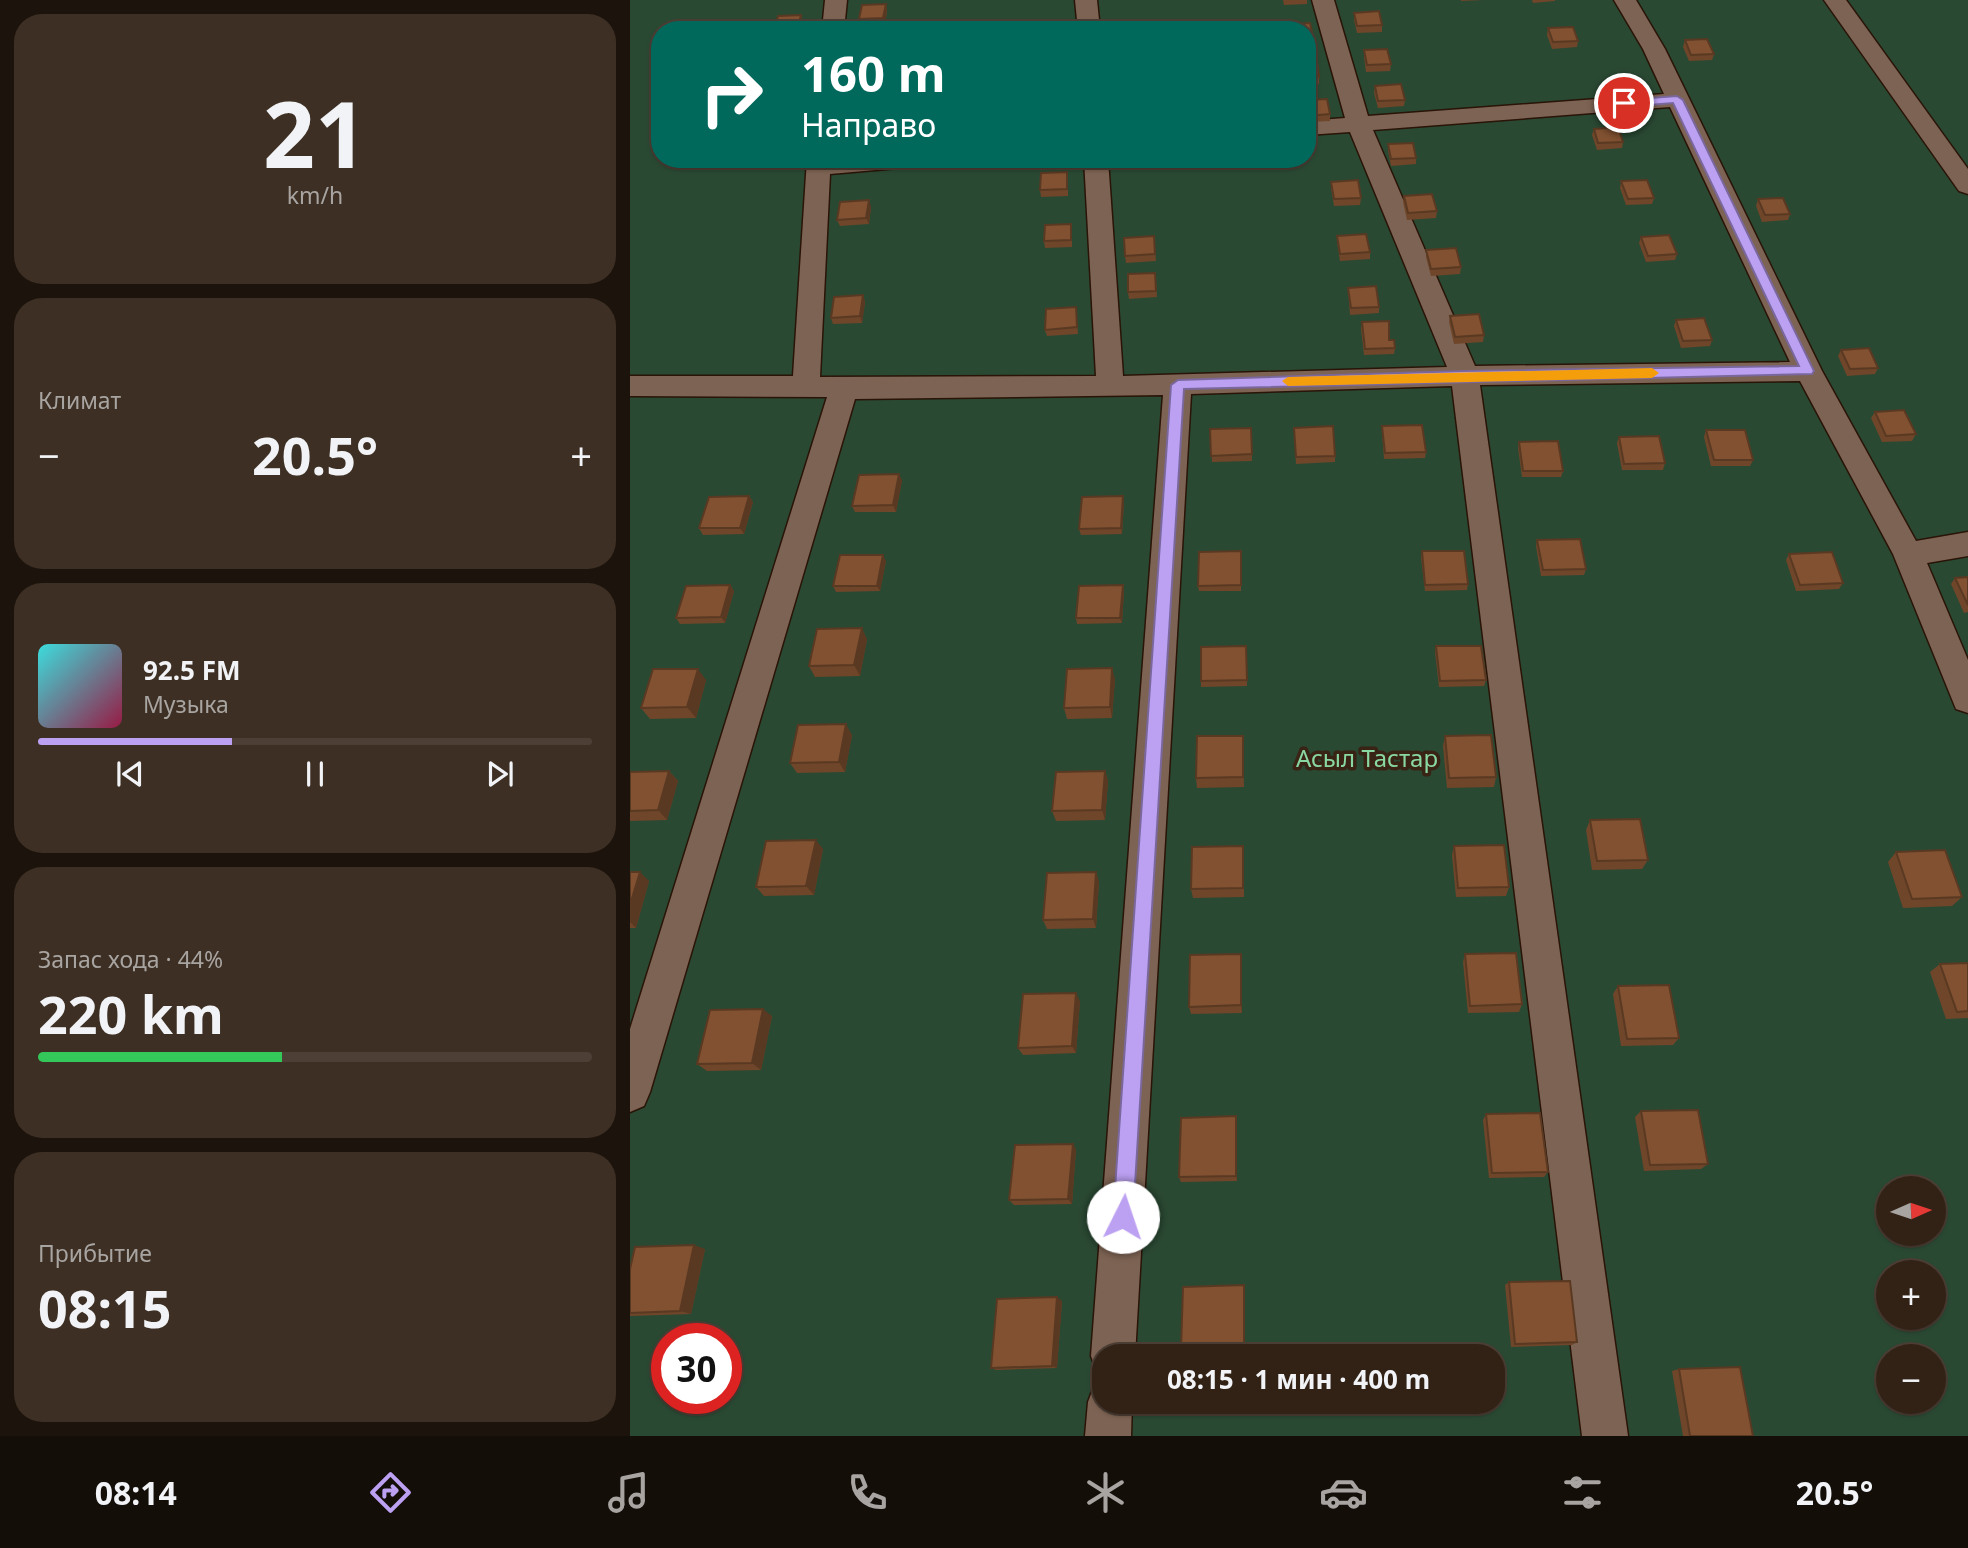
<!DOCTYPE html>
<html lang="ru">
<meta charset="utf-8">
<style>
:root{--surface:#322216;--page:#3d2f23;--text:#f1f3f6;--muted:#a8a4a1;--line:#4d3f35;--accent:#bca0f2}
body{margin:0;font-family:"Noto Sans",sans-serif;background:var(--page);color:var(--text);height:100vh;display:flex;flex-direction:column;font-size:26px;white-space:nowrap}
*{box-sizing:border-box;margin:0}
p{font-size:23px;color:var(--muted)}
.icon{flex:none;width:38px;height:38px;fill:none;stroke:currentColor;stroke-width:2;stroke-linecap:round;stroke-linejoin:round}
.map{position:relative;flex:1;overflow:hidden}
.side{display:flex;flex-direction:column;gap:14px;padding:14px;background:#1c130c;width:630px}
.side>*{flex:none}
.hud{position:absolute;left:21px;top:21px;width:665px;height:147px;border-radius:28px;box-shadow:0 2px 5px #0004,0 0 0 2px var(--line);background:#00695c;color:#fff;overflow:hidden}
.needle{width:46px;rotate:87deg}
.fabs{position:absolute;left:1246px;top:1176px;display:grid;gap:14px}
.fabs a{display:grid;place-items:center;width:70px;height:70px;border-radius:50%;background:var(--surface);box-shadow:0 2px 5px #0004,0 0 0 2px var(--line);font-size:35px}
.speed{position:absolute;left:21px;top:1323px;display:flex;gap:14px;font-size:35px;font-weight:700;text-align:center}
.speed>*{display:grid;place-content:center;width:91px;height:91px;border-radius:50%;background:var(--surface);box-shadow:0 2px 5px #0004,0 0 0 2px var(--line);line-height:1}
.speed .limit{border:10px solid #d22;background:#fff;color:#111}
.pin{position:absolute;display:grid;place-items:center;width:60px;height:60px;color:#fff;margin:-30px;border:4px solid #fff;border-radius:50%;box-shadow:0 2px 7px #0007}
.me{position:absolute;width:77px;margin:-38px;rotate:4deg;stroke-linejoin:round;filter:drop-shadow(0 0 5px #0008)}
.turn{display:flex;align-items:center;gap:24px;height:147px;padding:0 35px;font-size:32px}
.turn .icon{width:91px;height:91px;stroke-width:2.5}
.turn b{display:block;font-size:49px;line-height:60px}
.big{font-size:52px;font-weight:700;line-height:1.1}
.side .tile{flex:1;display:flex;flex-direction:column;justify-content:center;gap:10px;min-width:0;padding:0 24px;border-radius:28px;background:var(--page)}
.side .dial{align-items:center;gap:0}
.dial b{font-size:91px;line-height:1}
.song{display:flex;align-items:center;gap:21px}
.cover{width:84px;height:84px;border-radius:10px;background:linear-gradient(135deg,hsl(180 70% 55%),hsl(340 70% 35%))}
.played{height:7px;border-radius:4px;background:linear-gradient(90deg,var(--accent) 35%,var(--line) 35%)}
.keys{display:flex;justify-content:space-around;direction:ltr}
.heat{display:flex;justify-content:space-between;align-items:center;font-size:38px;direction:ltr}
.charge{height:10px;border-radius:5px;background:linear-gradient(90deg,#34c759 44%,var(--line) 0)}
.trip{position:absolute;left:462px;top:1344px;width:413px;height:70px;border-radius:28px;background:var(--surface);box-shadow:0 2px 5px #0004,0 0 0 2px var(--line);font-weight:700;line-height:70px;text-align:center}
.menu{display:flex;height:112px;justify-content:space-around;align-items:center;background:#140e09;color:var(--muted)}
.menu .icon{width:49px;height:49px}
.menu .current{color:var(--accent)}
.menu b{font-size:32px;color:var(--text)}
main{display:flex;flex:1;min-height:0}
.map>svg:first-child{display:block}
.green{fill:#2a4933;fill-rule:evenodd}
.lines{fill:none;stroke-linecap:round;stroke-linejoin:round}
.street-casing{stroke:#291407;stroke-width:3}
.street{fill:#7d6353;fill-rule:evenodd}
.wall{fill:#6f462a}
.shaded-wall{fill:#5a3922}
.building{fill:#815131;stroke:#5a3922;stroke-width:2}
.route{fill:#bca0f2;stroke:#7a689d;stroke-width:2}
.slow{fill:#f59e0b}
.labels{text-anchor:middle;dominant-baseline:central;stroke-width:7;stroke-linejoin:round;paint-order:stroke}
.park-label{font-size:24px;fill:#8ad8a1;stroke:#382315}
</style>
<main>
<section class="side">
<div class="tile dial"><b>21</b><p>km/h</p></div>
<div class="tile"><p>Климат</p>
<div class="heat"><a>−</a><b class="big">20.5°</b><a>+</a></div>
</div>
<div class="tile">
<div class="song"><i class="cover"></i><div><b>92.5 FM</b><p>Музыка</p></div></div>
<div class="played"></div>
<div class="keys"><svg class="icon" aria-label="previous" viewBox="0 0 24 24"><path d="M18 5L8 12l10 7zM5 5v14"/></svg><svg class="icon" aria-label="pause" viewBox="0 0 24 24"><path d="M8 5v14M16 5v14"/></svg><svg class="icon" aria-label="next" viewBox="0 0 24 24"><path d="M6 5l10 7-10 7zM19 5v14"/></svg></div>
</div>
<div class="tile"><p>Запас хода · 44%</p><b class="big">220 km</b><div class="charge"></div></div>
<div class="tile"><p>Прибытие</p><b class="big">08:15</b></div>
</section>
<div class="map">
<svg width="1338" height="1436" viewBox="0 0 1338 1436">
<rect width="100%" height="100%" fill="#432d1e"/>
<!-- green -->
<path class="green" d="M0,0H1338V1436H0ZM30,30H677V159H30ZM1258,1188H1304V1234H1258ZM1258,1272H1304V1318H1258ZM37,1339H96V1398H37ZM474,1356H863V1402H474ZM1258,1356H1304V1402H1258Z"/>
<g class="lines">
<defs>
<g id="street">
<path d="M195,0H217L214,30H192Z"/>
<path d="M445,0H467L470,30H448Z"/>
<path d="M682,0H704L738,116L1034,94L1013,49L984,0H1006L1035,49L1192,371L1286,541L1338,532V556L1297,563L1338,660V713L1326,709L1263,554L1170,381L850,385L998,1436H952L822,386L561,394L505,1356H474V1374L467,1372L461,1356L533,395L225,399L20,1092L14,1106L0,1112V1029L197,397L0,396V376H163L177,159H303L299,164L291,166L200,174L190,377L466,376L454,159H478L493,376L817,367L720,132L677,135V121L715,118ZM1040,107L1160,362L845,366L743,130Z"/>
<path d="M1194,0H1216L1338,169V194L1329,191Z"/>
<path d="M474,1382V1402H502L501,1436H455L458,1402L464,1386Z"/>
</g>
</defs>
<!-- street casing -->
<use href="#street" class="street-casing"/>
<!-- street -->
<use href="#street" class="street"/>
</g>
<!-- wall -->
<g class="wall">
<path d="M653,0H677V4L654,5Z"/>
<path d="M831,0H853L831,1Z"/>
<path d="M902,0H925V1L903,3Z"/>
<path d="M256,4L257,11L255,24L231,25L229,19Z"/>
<path d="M724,13L752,25V32L727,33L724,20Z"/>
<path d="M171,15L173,22L172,30H146L145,28Z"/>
<path d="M680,23L683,37L682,44H677V30H655V25Z"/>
<path d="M918,28L948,41L947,47L922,49L917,35Z"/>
<path d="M1055,40L1084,54L1082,60L1059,61L1053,47Z"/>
<path d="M734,50L761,64L760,71L736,72L734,57Z"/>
<path d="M677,62L689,77V84H677Z"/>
<path d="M745,86L775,100L774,106L748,108L744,93Z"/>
<path d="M677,100L700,114V121L677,122Z"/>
<path d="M964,129L993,142L992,148L967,150L962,135Z"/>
<path d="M758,144L786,158V164L761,166L758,151Z"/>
<path d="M437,172L438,178V196L411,197L410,190Z"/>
<path d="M991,181L1024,198L1022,204L996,205L990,188Z"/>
<path d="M701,182L731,198L730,205L704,206L701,188Z"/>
<path d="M774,196L807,211L806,218L777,220L773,202Z"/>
<path d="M1128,199L1160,214L1158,220L1132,222L1126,206Z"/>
<path d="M241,207L239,224L210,226L207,220Z"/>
<path d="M442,230V247L415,248L414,241Z"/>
<path d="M524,236L526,261L496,263L495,256Z"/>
<path d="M707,236L740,252V259L710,261L707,242Z"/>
<path d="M1011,237L1047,254L1045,260L1016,262L1009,243Z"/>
<path d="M796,250L831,267L830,274L801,276L796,257Z"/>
<path d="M526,280L527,297L499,299L498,292Z"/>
<path d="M718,288L749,307V313L720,315Z"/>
<path d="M233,295L235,302L232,323L203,324L201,318Z"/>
<path d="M446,307L448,334L417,336L415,330Z"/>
<path d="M820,316L854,335L853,342L824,344L819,322Z"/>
<path d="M1046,320L1082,340L1080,346L1051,348L1044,326Z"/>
<path d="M732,322L765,348L764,354L734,355L731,329Z"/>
<path d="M1211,350L1248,368L1245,374L1217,376L1208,356Z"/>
<path d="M1245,412L1286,434L1282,441L1252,442L1241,418Z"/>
<path d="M752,426L796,452L795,458L754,459L752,432Z"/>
<path d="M621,428L622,461L582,462L580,429Z"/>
<path d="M664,428L705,456V462L666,464Z"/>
<path d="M1076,430L1123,460L1120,466H1081L1074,437Z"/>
<path d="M989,437L1035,463L1033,470H992L987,443Z"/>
<path d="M889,442L933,471L931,477H892L888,448Z"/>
<path d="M272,480L266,512H225L222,506Z"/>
<path d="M119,496L123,502L114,534L73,535L69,528Z"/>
<path d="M494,502L492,534L451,535L449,529Z"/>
<path d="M907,540L956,569L954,575L911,576L906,546Z"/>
<path d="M611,551V591H569L568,586Z"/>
<path d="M792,551L838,584L837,590L795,591L791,557Z"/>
<path d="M1159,554L1213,583L1209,589L1166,591L1156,560Z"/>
<path d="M256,561L250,591L206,592L203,586Z"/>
<path d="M1338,577V612L1334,613L1321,584L1325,578Z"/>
<path d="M100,585L104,591L95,623L50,624L46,618Z"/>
<path d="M493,585L494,591L492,623L447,624L446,618Z"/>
<path d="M237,639L230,676L185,677L179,666Z"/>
<path d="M616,646L617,686L571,687V681Z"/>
<path d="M806,646L856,680L854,686L809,687L805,652Z"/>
<path d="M485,679L482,718L437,719L434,708Z"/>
<path d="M76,680L66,718L20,719L11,708Z"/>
<path d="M222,735L215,772L167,773L160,763Z"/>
<path d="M613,736L614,787L567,788L566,778Z"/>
<path d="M815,736L866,777L864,787L817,788L813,746Z"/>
<path d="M39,771L48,781L37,820L0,821V772Z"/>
<path d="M475,771L478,781L475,820L426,821L422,811Z"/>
<path d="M960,820L1018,860L1012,869L962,870L956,830Z"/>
<path d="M824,846L879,887L876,896L826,897L822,855Z"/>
<path d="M193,849L184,895L134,896L126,887Z"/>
<path d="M1266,852L1332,897L1322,906L1273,908L1258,862Z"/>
<path d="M614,855V897L563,898L561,889Z"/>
<path d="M0,872L19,881L6,928H0Z"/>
<path d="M469,881L466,928L417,929L413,920Z"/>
<path d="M835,954L892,1004L889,1012L838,1013L833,962Z"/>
<path d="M612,962V1013L561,1014L559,1007Z"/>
<path d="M1338,963V1018L1316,1019L1300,972L1310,964Z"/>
<path d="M988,986L1049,1038L1043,1045L991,1046L983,994Z"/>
<path d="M450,1001L446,1053L393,1055L388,1048Z"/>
<path d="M142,1016L131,1070L77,1071L67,1064Z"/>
<path d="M1011,1111L1078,1164L1071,1169L1014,1171L1005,1117Z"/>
<path d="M856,1114L918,1172L914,1177L859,1178L853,1120Z"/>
<path d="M606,1116L607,1123V1181L551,1182L549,1177Z"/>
<path d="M446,1149L442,1204L384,1205L379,1200Z"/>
<path d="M75,1249L61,1314L0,1316V1269Z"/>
<path d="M879,1282L947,1342L942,1345L881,1347L875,1285Z"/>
<path d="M614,1285L615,1289V1349L553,1351L551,1349Z"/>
<path d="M432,1301L427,1368L366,1370L361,1368Z"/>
<path d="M1049,1369L1123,1436H1053L1042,1371Z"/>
</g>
<!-- shaded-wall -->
<g class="shaded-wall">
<path d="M256,4L257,11L255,24L253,18Z"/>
<path d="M171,15L173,22L172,30H169L168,27Z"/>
<path d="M239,200L241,207L239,224L236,218Z"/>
<path d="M233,295L235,302L232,323L230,316Z"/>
<path d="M269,474L272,480L266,512L263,505Z"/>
<path d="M119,496L123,502L114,534L110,528Z"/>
<path d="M493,496L494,502L492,534L491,528Z"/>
<path d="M253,555L256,561L250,591L247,586Z"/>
<path d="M100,585L104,591L95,623L91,617Z"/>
<path d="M493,585L494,591L492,623L490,618Z"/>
<path d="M232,628L237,639L230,676L224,665Z"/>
<path d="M482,668L485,679L482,718L480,707Z"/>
<path d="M68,669L76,680L66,718L57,707Z"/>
<path d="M216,724L222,735L215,772L209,762Z"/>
<path d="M39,771L48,781L37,820L28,810Z"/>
<path d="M475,771L478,781L475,820L472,810Z"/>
<path d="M186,840L193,849L184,895L176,886Z"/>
<path d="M10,872L19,881L6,928L0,922V905Z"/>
<path d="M466,872L469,881L466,928L463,919Z"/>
<path d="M611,954L612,962V1013L611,1005Z"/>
<path d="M446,993L450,1001L446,1053L442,1046Z"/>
<path d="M133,1009L142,1016L131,1070L122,1063Z"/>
<path d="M606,1116L607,1123V1181L606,1176Z"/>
<path d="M443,1144L446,1149L442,1204L438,1199Z"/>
<path d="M64,1245L75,1249L61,1314L50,1311Z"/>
<path d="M614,1285L615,1289V1349L614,1347Z"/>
<path d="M427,1297L432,1301L427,1368L422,1366Z"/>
</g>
<!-- building -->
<g class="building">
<path d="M256,4L253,18L229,19L232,5Z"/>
<path d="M749,11L752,25L727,26L724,13Z"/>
<path d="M171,15L168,27L145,28L148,16Z"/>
<path d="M680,23L683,37H677V30H656L655,25Z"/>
<path d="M499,27V30H476V28Z"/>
<path d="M943,27L948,41L923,42L918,28Z"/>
<path d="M1077,39L1084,54L1061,55L1055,40Z"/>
<path d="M757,49L761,64L737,65L734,50Z"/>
<path d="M677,62H687L689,77H677Z"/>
<path d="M771,84L775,100L748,101L745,86Z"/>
<path d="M697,99L700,114L677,116V100Z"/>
<path d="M988,127L993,142L968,143L964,129Z"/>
<path d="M783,143L786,158L761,159L758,144Z"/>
<path d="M437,172V189L410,190L411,173Z"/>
<path d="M728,180L731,198L704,199L701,182Z"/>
<path d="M1017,180L1024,198L998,199L991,181Z"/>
<path d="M802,194L807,211L778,213L774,196Z"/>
<path d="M1153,198L1160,214L1135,215L1128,199Z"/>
<path d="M239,200L236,218L207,220L210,202Z"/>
<path d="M441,224V240L414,241L415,225Z"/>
<path d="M736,234L740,252L710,254L707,236Z"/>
<path d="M1039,235L1047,254L1018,256L1011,237Z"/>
<path d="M524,236L525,254L495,256L494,238Z"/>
<path d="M826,248L831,267L801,269L796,250Z"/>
<path d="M525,273L526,291L498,292V274Z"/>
<path d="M746,286L749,307L721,308L718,288Z"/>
<path d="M233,295L230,316L201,318L204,297Z"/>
<path d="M446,307L447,327L415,330L416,309Z"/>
<path d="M849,314L854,335L825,337L820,316Z"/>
<path d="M1074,318L1082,340L1053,341L1046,320Z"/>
<path d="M759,321V340H764L765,348L735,349L732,322Z"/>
<path d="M1239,348L1248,368L1220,369L1211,350Z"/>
<path d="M1274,410L1286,434L1256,436L1245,412Z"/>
<path d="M792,425L796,452L755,453L752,426Z"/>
<path d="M703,426L705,456L666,457L664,428Z"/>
<path d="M621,428L622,454L581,456L580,429Z"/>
<path d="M1076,430H1115L1123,460H1084Z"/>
<path d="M1029,436L1035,463L994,464L989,437Z"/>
<path d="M928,441L933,471H893L889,442Z"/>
<path d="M269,474L263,505L222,506L229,475Z"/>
<path d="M119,496L110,528H69L79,497Z"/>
<path d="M493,496L491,528L449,529L452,497Z"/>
<path d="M950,539L956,569L913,570L907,540Z"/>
<path d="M611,551V585L568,586L569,552Z"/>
<path d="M792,551H834L838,584L795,585Z"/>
<path d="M1202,552L1213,583L1170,585L1159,554Z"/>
<path d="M210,555H253L247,586H203Z"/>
<path d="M1338,577V605L1325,578Z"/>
<path d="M100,585L91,617L46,618L56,586Z"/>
<path d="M493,585L490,618H446L449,586Z"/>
<path d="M232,628L224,665L179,666L187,629Z"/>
<path d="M616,646L617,680L571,681V647Z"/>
<path d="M806,646H851L856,680L810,681Z"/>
<path d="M482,668L480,707L434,708L437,669Z"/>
<path d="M23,669H68L57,707L11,708Z"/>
<path d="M216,724L209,762L160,763L168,725Z"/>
<path d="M861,735L866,777L819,778L815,736Z"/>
<path d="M567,736H613V777L566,778Z"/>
<path d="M39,771L28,810L0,811V772Z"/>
<path d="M475,771L472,810L422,811L426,772Z"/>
<path d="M1010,819L1018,860L967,861L960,820Z"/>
<path d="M186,840L176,886L126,887L136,841Z"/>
<path d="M874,845L879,887L828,888L824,846Z"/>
<path d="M613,846V888L561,889L562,847Z"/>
<path d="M1315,850L1332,897L1282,899L1266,852Z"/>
<path d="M0,872H10L0,905Z"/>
<path d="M466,872L463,919L413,920L417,873Z"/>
<path d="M886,953L892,1004L840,1006L835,954Z"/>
<path d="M611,954V1005L559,1007L560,955Z"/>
<path d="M1338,963V1011L1327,1012L1310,964Z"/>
<path d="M1039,985L1049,1038L997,1039L988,986Z"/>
<path d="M446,993L442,1046L388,1048L393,994Z"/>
<path d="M133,1009L122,1063L67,1064L80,1010Z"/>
<path d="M1068,1110L1078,1164L1020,1165L1011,1111Z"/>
<path d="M910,1113L918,1172L862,1173L856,1114Z"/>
<path d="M606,1116V1176L549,1177L551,1118Z"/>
<path d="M443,1144L438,1199L379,1200L385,1145Z"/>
<path d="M64,1245L50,1311L0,1313V1269L5,1247Z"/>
<path d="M940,1281L947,1342L885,1344L879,1282Z"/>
<path d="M614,1285V1347L551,1349L553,1287Z"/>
<path d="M427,1297L422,1366L361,1368L367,1299Z"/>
<path d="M1110,1367L1123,1436H1060L1049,1369Z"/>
</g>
<!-- route -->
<path class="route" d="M1047,96L1053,100L1184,371L1182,374L554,389L503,1217L500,1225L493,1227L486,1225L483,1217L541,385L548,380L835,371L1169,366L1043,103L994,107L988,103L994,100Z"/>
<!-- slow -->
<path class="slow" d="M1022,368L1029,373L1022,378L658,386L652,381L658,377Z"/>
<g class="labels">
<!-- park labels -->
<g class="park-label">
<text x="737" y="757">Асыл Тастар</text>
</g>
</g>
</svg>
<div class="fabs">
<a><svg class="needle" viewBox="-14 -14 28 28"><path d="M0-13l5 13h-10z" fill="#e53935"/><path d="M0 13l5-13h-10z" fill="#a8a4a1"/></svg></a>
<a>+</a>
<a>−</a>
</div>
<div class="speed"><div class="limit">30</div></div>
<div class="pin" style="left:994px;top:103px;background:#d93025"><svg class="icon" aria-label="arrive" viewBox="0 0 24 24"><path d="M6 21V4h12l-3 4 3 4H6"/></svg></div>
<svg class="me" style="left:493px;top:1217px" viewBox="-20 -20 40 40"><circle r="19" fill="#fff"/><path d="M0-13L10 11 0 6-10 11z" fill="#bca0f2"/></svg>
<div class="trip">08:15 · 1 мин · 400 m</div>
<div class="hud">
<div class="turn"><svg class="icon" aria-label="right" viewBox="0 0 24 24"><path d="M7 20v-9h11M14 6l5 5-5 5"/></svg><div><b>160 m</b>Направо</div></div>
</div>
</div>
</main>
<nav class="menu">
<b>08:14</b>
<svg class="icon current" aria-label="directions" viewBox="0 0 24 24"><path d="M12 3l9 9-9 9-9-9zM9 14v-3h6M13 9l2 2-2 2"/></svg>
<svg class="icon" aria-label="music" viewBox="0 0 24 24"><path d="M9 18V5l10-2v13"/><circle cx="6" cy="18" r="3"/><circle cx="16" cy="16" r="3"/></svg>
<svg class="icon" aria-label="phone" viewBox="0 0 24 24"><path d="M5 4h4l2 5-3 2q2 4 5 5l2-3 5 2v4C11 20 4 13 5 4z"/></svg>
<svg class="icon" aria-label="climate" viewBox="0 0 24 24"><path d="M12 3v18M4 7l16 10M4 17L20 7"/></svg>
<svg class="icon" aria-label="car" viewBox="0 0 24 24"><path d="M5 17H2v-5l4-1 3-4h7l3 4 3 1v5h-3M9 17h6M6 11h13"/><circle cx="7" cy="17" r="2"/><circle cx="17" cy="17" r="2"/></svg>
<svg class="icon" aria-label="filters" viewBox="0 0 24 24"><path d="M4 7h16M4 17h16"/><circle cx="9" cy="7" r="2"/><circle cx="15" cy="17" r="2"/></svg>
<b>20.5°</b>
</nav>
